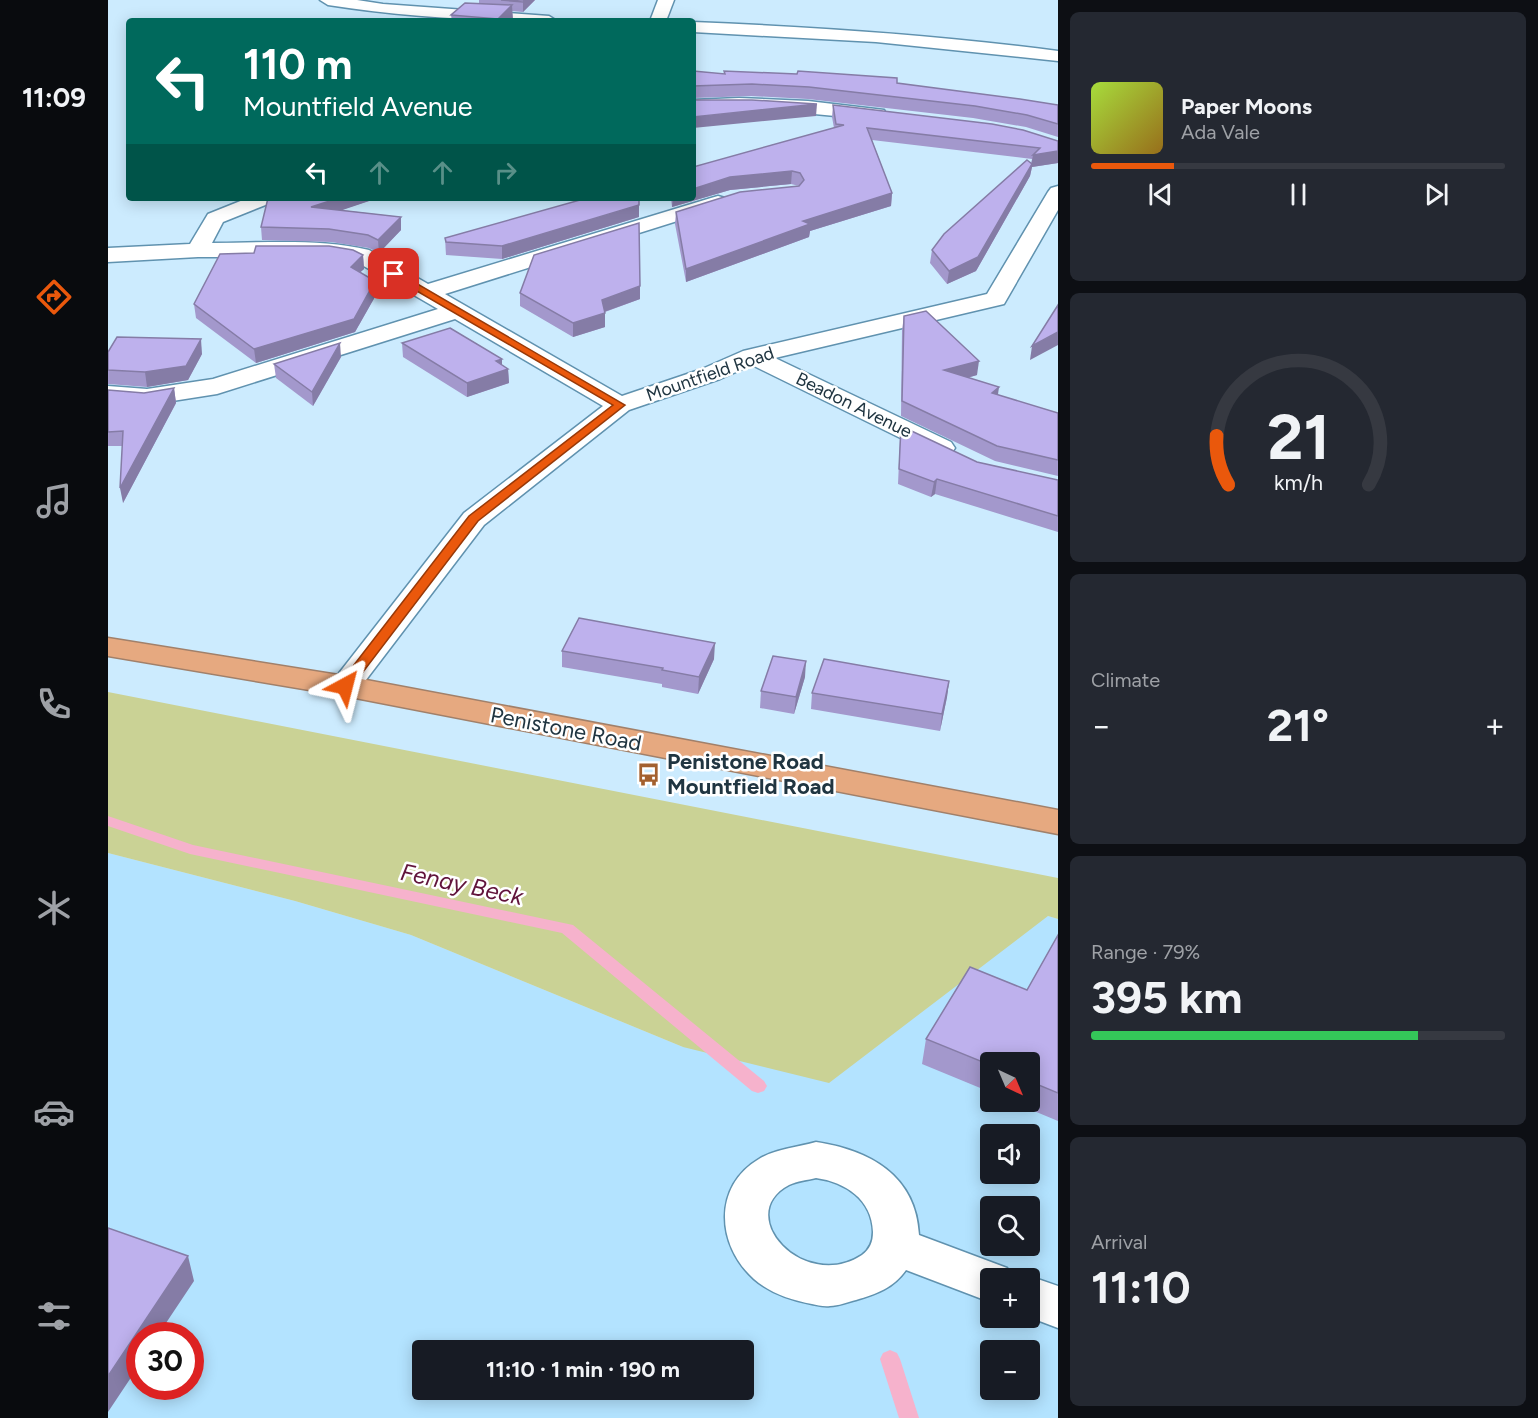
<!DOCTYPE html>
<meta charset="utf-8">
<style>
:root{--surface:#171b24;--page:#242831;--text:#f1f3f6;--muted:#9ea1a6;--line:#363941;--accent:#ea580c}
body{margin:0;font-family:Figtree,sans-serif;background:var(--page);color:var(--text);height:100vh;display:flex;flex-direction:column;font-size:22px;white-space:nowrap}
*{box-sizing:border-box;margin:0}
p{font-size:20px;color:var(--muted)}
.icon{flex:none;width:33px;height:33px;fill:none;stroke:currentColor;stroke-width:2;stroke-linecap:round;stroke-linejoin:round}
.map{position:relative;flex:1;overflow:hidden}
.drawer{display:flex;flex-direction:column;gap:12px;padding:12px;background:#0d0f14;width:480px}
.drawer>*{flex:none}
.hud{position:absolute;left:18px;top:18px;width:570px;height:183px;border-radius:6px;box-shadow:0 3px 15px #0003;background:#00695c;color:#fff;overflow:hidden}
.needle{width:39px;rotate:136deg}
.controls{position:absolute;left:872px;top:1052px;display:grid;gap:12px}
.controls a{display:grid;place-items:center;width:60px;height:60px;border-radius:6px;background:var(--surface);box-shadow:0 3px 15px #0003;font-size:30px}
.speed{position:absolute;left:18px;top:1322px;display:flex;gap:12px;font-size:30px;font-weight:700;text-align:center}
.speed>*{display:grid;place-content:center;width:78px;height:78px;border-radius:50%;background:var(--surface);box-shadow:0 3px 15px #0003;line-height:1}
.speed .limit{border:9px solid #d22;background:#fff;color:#111}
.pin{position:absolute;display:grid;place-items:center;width:51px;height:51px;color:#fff;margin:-26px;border-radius:12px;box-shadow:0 3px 9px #0006}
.me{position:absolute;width:66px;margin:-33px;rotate:38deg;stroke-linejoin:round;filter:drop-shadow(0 0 4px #0008)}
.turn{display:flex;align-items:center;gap:21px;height:126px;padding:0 18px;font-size:27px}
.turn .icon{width:78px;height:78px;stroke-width:2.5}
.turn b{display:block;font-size:42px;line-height:51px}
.lanes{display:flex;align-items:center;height:57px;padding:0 18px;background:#0003;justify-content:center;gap:30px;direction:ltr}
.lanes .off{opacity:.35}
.big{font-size:45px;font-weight:700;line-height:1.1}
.drawer .widget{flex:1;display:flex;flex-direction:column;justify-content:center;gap:9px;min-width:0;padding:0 21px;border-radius:9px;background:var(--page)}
.drawer .dial{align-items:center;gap:0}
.dial svg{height:156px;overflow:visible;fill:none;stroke:var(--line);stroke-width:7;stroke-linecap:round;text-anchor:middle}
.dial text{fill:var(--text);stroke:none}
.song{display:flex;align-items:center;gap:18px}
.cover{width:72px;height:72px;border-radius:9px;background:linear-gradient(135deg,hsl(80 70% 55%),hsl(40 70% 35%))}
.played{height:6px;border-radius:3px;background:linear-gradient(90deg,var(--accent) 20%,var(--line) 20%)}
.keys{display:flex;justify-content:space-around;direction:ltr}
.heat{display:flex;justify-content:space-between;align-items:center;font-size:33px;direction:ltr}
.charge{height:9px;border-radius:4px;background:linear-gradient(90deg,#34c759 79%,var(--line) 0)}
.trip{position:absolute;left:304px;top:1340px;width:342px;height:60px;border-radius:6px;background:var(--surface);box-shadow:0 3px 15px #0003;font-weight:700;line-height:60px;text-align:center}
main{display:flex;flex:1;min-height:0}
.tabs{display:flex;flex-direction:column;width:108px;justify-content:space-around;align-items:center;background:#090b0e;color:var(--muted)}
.tabs .icon{width:42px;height:42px}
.tabs .on{color:var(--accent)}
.tabs b{font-size:27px;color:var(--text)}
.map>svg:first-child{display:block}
.built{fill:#b3e3ff;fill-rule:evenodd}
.green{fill:#cad295}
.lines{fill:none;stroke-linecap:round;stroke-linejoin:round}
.stream{fill:#f6b2cc;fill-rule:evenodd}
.minor-casing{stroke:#6092af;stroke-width:3}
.highway-casing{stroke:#a1806a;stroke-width:3}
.minor{fill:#fff;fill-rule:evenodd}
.highway{fill:#e6a980;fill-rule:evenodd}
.wall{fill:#a398cc}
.shaded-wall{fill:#857ca6}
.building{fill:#beb1ed;stroke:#857ca6;stroke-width:1.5}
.route{fill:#ea580c;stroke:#983908;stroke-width:1.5}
.labels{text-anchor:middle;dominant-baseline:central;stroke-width:5;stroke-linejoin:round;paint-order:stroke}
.far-street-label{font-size:18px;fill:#203541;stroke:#fff}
.street-label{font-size:22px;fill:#203541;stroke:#fff}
.poi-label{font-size:22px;font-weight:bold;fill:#203541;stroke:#fff;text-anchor:start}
.water-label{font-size:24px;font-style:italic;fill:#61143b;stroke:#fff}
</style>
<main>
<nav class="tabs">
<b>11:09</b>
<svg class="icon on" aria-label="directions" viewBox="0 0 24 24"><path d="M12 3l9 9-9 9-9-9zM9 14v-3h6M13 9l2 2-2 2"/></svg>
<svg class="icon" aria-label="music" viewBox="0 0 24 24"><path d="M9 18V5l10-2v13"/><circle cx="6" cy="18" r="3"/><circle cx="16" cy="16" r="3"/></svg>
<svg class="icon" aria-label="phone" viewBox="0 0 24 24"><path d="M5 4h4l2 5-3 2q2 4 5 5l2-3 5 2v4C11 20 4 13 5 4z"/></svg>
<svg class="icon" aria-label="climate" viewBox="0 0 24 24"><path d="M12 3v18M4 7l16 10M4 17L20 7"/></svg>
<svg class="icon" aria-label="car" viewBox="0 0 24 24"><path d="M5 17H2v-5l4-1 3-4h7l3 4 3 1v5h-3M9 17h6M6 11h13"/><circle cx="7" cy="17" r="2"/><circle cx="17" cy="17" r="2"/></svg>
<svg class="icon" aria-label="filters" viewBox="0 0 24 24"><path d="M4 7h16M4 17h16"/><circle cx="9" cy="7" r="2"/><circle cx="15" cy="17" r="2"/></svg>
</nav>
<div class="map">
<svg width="950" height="1418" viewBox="0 0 950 1418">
<rect width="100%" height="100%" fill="#ccebfe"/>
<!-- built -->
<path class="built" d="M0,853L187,901L303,935L575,1047L940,916L950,919V1418H0ZM882,1062H921V1101H882ZM882,1134H921V1173H882ZM882,1206H921V1245H882ZM882,1278H921V1317H882ZM32,1335H82V1386H32ZM315,1350H636V1389H315ZM882,1350H921V1389H882Z"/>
<!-- green -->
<path class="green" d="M0,692L950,878V919L940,916L721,1083L575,1047L303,935L187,901L0,853Z"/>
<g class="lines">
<!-- stream -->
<g class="stream">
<path d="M0,816L85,845L465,925L656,1081L659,1086L656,1091L650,1093L644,1091L454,933L82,854L0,826Z"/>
<path d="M782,1350L789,1353L792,1359L811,1418H791L772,1359L775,1353Z"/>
</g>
<defs>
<g id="minor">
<path d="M212,0H249L275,4L441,16L449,21C372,21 296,17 220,5Z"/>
<path d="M550,0H566L558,21H542Z"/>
<path d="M585,22C707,27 829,35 950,51V61L768,42L585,32Z"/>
<path d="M631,98L700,101L776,110L778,114L776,118L769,120L654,109L585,110V100Z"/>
<path d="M950,186V210L896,304L667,358L843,442L847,448L843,454L834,456L825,454L644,365L612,379L521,410L376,525L248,693L237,696L226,693L221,686L356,513L495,406L347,319L109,394L39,405L0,402V386L39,389L105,379L330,309L247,261L222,257H90L0,262V248L82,244L100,214L140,198H168L165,202L115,222L104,243C156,243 210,238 261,250L320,284L603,198L610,196L617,198L620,202L617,206L337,294L514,396L594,369L635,351L879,294L940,192L943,188Z"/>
<path d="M708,1142C761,1150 808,1175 811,1235L899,1268L904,1278H882V1302L798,1270C785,1288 769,1294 748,1300C740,1302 730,1306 722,1306C716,1307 709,1305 704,1304C683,1300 662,1293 646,1279C608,1245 605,1186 651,1159C667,1149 690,1147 708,1142ZM708,1178C737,1182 764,1199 765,1232C765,1242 762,1249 754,1255C696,1293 624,1215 681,1185C689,1181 700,1180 708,1178Z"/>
<path d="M921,1276L950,1286V1328L921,1317V1278H914Z"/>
</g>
<path id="highway" d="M0,638L237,676L950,810V834L237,696L0,656Z"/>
</defs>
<!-- minor casing -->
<use href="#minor" class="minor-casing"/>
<!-- highway casing -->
<use href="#highway" class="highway-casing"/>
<!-- minor -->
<use href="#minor" class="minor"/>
<!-- highway -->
<use href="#highway" class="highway"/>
</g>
<!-- wall -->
<g class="wall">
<path d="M371,0H427L415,12L404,11L405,21H344L343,15L371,4Z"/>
<path d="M585,71L616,74L789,83L950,105V137L918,127L865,118L700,99L643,96L585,98Z"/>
<path d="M725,105L950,141V163L924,167L922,176L868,271L839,284L822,263L824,250L923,164L924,159L764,140L784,193L783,206L702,231L701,237L578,282L567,224L568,212L691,186L683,184L622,190L564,207L563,198H585L726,128L724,117Z"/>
<path d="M270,198L233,210L293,217V230L271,253L261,248L223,242L154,240L153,227Z"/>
<path d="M531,217L394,259L338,255L337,238Z"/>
<path d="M255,255L256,269L252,272L268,295L247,332L148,363L88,318L86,304Z"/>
<path d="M412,293L532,299L497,312V327L465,337L412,306Z"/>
<path d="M796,316L869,375L859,378L890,395L950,413V476L887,461L793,416L794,330Z"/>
<path d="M294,343L394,359V365L400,369L401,383L359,397L295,357Z"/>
<path d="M0,352L94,354L80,380L39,387L0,384Z"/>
<path d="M233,357L205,406L168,378L166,364Z"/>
<path d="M66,388L68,403L15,503V446H0V390L36,393Z"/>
<path d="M793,426L869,462L950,480V532L827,494L823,497L790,484L792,440Z"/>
<path d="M454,651L606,659L590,694L554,687V684L454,667Z"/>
<path d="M697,677L686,714L652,708L653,691Z"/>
<path d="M841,681L839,697L832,731L703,709L704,693Z"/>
<path d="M950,935V1121L902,1101H921V1062H882V1092L814,1064L818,1039L919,990Z"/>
</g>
<!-- shaded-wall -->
<g class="shaded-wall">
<path d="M417,0H427L415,12V2Z"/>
<path d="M404,5L405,21H390V19Z"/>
<path d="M709,104L708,116L585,128V117Z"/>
<path d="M950,151V163L924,167L922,176L868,271L839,284L841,271L923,166L925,155Z"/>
<path d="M684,171L683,184L622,190L564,207L565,198H585V189L622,177Z"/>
<path d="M784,193L783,206L702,231L701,237L578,282V269L695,221Z"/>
<path d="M231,198H270L205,220L203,207Z"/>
<path d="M531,205V217L394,259V246Z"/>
<path d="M293,217V230L271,253L270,240Z"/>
<path d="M255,255L256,269L244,280L243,267Z"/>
<path d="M267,281L268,295L247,332L148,363L146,349Z"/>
<path d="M532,286V299L493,313L494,300Z"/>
<path d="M497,313V327L465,337V323Z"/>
<path d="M950,332V345L922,360L924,346Z"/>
<path d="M93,339L94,354L80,380L39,387L37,372Z"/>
<path d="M232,343L233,357L205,406L204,392Z"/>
<path d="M394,359V371L400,369L401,383L359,397V383L388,361Z"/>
<path d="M871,361L869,375L834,385L836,370Z"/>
<path d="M891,387L889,402L884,393Z"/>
<path d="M66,388L68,403L15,503L12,488Z"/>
<path d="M829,479L827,494L823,497L826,482Z"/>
<path d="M607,643L606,659L590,694L591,677Z"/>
<path d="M698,661L697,677L686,714L688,697Z"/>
<path d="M841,681L839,697L832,731L834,714Z"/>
<path d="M80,1256L86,1281L50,1335H32V1364L0,1412V1376Z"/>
</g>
<!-- building -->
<g class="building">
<path d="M393,0H417L415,2Z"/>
<path d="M357,3L404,5L390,19L343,15Z"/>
<path d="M585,71L617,74L616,71L689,74L690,71L789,78V83L912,99L950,105V124L919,115L867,106L701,87L644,84L585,86V88Z"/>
<path d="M585,100H644L709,104L585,117Z"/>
<path d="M725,105L884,124L915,130L950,141V151L925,155L932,148L759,128L784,193L695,221L702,224L578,269L568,212L632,192L691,186L696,180L692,173L684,171L622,177L585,189V167L736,125L728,124Z"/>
<path d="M919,160L924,164L870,257L841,271L824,250L836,234Z"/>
<path d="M160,198H231L203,207L293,217L270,240L260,235L221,229L153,227Z"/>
<path d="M479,198H531V205L394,246L338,242L337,238Z"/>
<path d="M531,223L532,286L494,300L497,313L465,323L412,293L426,255Z"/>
<path d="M148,246H221L245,250L255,255L243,267L267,281L246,319L146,349L86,304L112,254L146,253Z"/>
<path d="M950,305V332L924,346Z"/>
<path d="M818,311L871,361L836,370L891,387L884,393L950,413V460L889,446L794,401L796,316Z"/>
<path d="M342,328L394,359L388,361L400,369L359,383L294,343Z"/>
<path d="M9,337L93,339L78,366L37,372L0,370V352Z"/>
<path d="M232,343L204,392L166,364Z"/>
<path d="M66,388L12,488L15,431L0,432V390L36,393Z"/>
<path d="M793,426L869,462L950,480V516L829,479L826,482L791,469Z"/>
<path d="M471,618L607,643L591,677L554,670L555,668L454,651Z"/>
<path d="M665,656L698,661L688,697L653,691Z"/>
<path d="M716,659L841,681L834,714L704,693Z"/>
<path d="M950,935V1093L921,1081V1062H882V1065L818,1039L862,967L919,990Z"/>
<path d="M0,1228L80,1256L0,1376Z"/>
</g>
<!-- route -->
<path class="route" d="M283,272H289L517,405L370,521L242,689H232L230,686L232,683L361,516L505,405L283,276Z"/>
<!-- icons -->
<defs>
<symbol id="bus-bare" viewBox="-9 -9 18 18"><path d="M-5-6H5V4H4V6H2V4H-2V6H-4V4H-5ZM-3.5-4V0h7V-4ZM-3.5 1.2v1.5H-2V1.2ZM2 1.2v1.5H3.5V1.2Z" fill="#a3602f" stroke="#fff" stroke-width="2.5" paint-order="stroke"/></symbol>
</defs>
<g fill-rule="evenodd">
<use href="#bus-bare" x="524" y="758" width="33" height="33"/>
</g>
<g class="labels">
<!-- far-street labels -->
<g class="far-street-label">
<text transform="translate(602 374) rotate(-19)">Mountfield Road</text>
<text transform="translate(746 405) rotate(26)">Beadon Avenue</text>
</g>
<!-- street labels -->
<g class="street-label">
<text transform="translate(458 729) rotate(11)">Penistone Road</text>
</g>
<!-- poi labels -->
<g class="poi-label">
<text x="559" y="761">Penistone Road<tspan x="559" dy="25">Mountfield Road</tspan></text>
</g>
<!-- water labels -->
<g class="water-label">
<text transform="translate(354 884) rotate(12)">Fenay Beck</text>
</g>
</g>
</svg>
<div class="controls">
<a><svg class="needle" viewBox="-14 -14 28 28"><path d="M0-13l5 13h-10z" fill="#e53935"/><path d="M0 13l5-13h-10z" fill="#9ea1a6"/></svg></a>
<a><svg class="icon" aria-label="sound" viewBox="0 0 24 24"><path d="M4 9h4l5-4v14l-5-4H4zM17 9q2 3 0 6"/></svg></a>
<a><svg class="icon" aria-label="search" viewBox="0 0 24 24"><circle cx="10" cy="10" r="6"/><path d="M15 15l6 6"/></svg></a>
<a>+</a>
<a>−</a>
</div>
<div class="speed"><div class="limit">30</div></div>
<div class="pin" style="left:286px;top:274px;background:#d93025"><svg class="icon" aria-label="arrive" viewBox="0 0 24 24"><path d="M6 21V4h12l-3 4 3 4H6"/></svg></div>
<svg class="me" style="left:237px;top:686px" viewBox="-20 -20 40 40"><path d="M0-17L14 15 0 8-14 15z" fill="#ea580c" stroke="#fff" stroke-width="4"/></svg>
<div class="trip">11:10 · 1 min · 190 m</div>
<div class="hud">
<div class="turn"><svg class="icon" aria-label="left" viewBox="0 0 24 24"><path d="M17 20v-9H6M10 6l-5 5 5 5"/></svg><div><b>110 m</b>Mountfield Avenue</div></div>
<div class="lanes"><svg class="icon" aria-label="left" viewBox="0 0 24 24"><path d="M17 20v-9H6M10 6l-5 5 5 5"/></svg><svg class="icon off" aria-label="ahead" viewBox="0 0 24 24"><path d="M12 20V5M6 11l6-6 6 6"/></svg><svg class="icon off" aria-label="ahead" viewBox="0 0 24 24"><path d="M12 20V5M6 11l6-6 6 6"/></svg><svg class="icon off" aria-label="right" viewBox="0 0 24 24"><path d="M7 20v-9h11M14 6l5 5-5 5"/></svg></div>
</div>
</div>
<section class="drawer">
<div class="widget">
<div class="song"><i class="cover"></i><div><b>Paper Moons</b><p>Ada Vale</p></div></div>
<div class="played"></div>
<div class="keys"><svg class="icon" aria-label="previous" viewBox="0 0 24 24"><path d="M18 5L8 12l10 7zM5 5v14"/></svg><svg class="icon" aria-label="pause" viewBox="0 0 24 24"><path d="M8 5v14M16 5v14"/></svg><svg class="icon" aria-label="next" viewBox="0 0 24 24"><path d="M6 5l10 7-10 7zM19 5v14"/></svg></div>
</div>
<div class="widget dial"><svg viewBox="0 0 100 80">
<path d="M14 69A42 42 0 1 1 86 69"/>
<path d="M14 69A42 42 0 0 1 8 44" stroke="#ea580c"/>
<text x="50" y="56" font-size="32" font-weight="700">21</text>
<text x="50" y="72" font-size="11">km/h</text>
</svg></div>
<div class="widget"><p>Climate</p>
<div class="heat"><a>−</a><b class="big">21°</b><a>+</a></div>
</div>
<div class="widget"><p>Range · 79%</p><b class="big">395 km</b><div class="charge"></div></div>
<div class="widget"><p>Arrival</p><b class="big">11:10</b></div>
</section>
</main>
